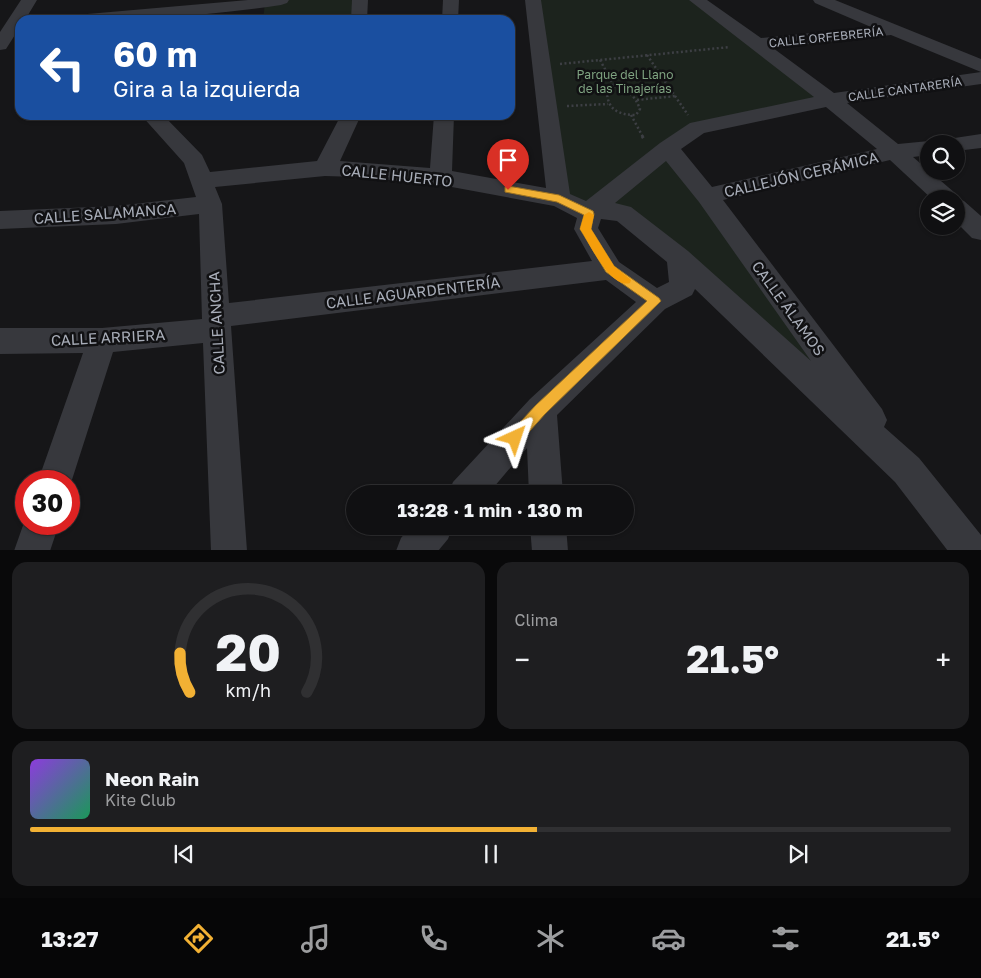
<!DOCTYPE html>
<html lang="es">
<meta charset="utf-8">
<style>
:root{--surface:#101012;--page:#1e1e20;--text:#f1f3f6;--muted:#9c9d9f;--line:#303032;--accent:#f2b134}
body{margin:0;font-family:"Golos Text",sans-serif;background:var(--page);color:var(--text);height:100vh;display:flex;flex-direction:column;font-size:19px;white-space:nowrap}
*{box-sizing:border-box;margin:0}
p{font-size:16px;color:var(--muted)}
.icon{flex:none;width:28px;height:28px;fill:none;stroke:currentColor;stroke-width:2;stroke-linecap:round;stroke-linejoin:round}
.map{position:relative;height:550px;overflow:hidden}
.side{display:flex;flex-direction:column;gap:12px;padding:12px;background:#09090a;flex:1}
.side>*{flex:none}
.guide{position:absolute;left:15px;top:15px;width:500px;height:105px;border-radius:15px;box-shadow:0 1px 4px #0004,0 0 0 1px var(--line);background:#1a4fa0;color:#fff;overflow:hidden}
.controls{position:absolute;left:920px;top:135px;display:grid;gap:10px}
.controls a{display:grid;place-items:center;width:45px;height:45px;border-radius:50%;background:var(--surface);box-shadow:0 1px 4px #0004,0 0 0 1px var(--line);font-size:25px}
.speed{position:absolute;left:15px;top:470px;display:flex;gap:10px;font-size:25px;font-weight:700;text-align:center}
.speed>*{display:grid;place-content:center;width:65px;height:65px;border-radius:50%;background:var(--surface);box-shadow:0 1px 4px #0004,0 0 0 1px var(--line);line-height:1}
.speed .limit{border:8px solid #d22;background:#fff;color:#111}
.pin{position:absolute;display:grid;place-items:center;width:42px;height:42px;color:#fff;margin:-51px -21px;border-radius:50% 50% 50% 0;rotate:-45deg;box-shadow:0 0 5px #0007}
.pin .icon{rotate:45deg}
.me{position:absolute;width:55px;margin:-28px;rotate:42deg;stroke-linejoin:round;filter:drop-shadow(0 0 4px #0008)}
.turn{display:flex;align-items:center;gap:18px;height:105px;padding:0 15px;font-size:22px}
.turn .icon{width:65px;height:65px;stroke-width:2.5}
.turn b{display:block;font-size:35px;line-height:42px}
.big{font-size:38px;font-weight:700;line-height:1.1}
.side .card{flex:1;display:flex;flex-direction:column;justify-content:center;gap:8px;min-width:0;padding:0 18px;border-radius:15px;background:var(--page)}
.side .dial{align-items:center;gap:0}
.dial svg{height:130px;overflow:visible;fill:none;stroke:var(--line);stroke-width:7;stroke-linecap:round;text-anchor:middle}
.dial text{fill:var(--text);stroke:none}
.song{display:flex;align-items:center;gap:15px}
.cover{width:60px;height:60px;border-radius:8px;background:linear-gradient(135deg,hsl(270 70% 55%),hsl(150 70% 35%))}
.played{height:5px;border-radius:2px;background:linear-gradient(90deg,var(--accent) 55%,var(--line) 55%)}
.keys{display:flex;justify-content:space-around;direction:ltr}
.heat{display:flex;justify-content:space-between;align-items:center;font-size:28px;direction:ltr}
.side .tiles{flex:1;display:grid;gap:12px;grid-template-columns:1fr 1fr}
.card:last-child{grid-column:span 2}
.trip{position:absolute;left:346px;top:485px;width:288px;height:50px;border-radius:25px;background:var(--surface);box-shadow:0 1px 4px #0004,0 0 0 1px var(--line);font-weight:700;line-height:50px;text-align:center}
.tab-bar{display:flex;height:80px;justify-content:space-around;align-items:center;background:#060607;color:var(--muted)}
.tab-bar .icon{width:35px;height:35px}
.tab-bar .current{color:var(--accent)}
.tab-bar b{font-size:22px;color:var(--text)}
.map>svg:first-child{display:block}
.green{fill:#1c231d}
.lines{fill:none;stroke-linecap:round;stroke-linejoin:round}
.path-far1{stroke:#3d3f44;stroke-width:2.5;stroke-dasharray:2 2.5;stroke-linecap:butt}
.path{stroke:#3d3f44;stroke-width:3;stroke-dasharray:2.5 4;stroke-linecap:butt}
.minor{fill:#37383d;fill-rule:evenodd}
.route{fill:#f2b134;stroke:#9d7322}
.slow{fill:#f59e0b}
.labels{text-anchor:middle;dominant-baseline:central;stroke-width:5;stroke-linejoin:round;paint-order:stroke}
.far-street-label{font-size:12px;fill:#a8adb8;stroke:#111113}
.far-park-label{font-size:12px;fill:#7fa381;stroke:#111113}
.street-label{font-size:15px;fill:#a8adb8;stroke:#111113}
</style>
<div class="map">
<svg width="981" height="551" viewBox="0 0 981 551">
<rect width="100%" height="100%" fill="#161618"/>
<!-- green -->
<g class="green">
<path d="M281,0H360L359,20H263L265,3Z"/>
<path d="M533,0H697L829,100L697,128L669,148L907,470L623,213L559,199Z"/>
</g>
<g class="lines">
<!-- path-far1 -->
<g class="path-far1">
<path d="M647,55L688,115"/>
<path d="M600,60L614,86"/>
<path d="M560,64L730,47"/>
<path d="M614,86C628,89 635,96 640,109L636,115C619,115 607,110 607,91Z"/>
<path d="M637,100L675,96"/>
<path d="M567,106L608,104"/>
<path d="M631,115L643,137"/>
</g>
<!-- path -->
<path class="path" d="M642,136L645,141"/>
<!-- minor -->
<g class="minor">
<path d="M21,0H37L25,20H20V27L6,49L0,50V32Z"/>
<path d="M248,0H289L287,3L281,5C210,16 139,20 68,20L70,16L76,15Z"/>
<path d="M352,0H368L367,20H351Z"/>
<path d="M443,0H459L458,20H442Z"/>
<path d="M525,0H541L570,194L586,201L660,143L690,123L814,97L689,0H707L761,38L871,27L815,3L813,0H835L981,59V72L891,35L773,48L834,93L981,72V84L847,103L898,144L929,141L937,143L929,144V155L913,157L955,193L959,199L964,201L981,216V240L972,238L956,222V199H932L890,160L723,200L882,409L887,420L884,427L919,458L981,535V551H948L895,482L695,289L692,295L665,309L557,415L563,494H529L527,448L488,494H448L453,482L530,399L636,302L606,280L231,326L247,551H211L203,343L113,352L69,489V481H38L83,353L0,354V328H102L202,319L199,214L116,224L0,229V211L116,206L196,197L184,163L141,115H163L202,155L210,172L317,161L341,115H361L340,161L430,168L434,115H454L452,171L546,188ZM826,107L877,149L712,187L681,149L704,133ZM666,161L699,202L811,361L688,251L631,207L615,203ZM325,176L358,177L441,185L554,206L577,218L574,229L592,261L229,303L222,204L215,187ZM601,219L617,221L667,262L669,282L657,288L619,262L598,228Z"/>
<path d="M981,134V148L956,151V144H945L948,139Z"/>
<path d="M26,517V524H59L50,551H14Z"/>
<path d="M411,526H453L448,539L438,551H396L401,538Z"/>
<path d="M530,526H566L568,551H532Z"/>
</g>
</g>
<!-- route -->
<path class="route" d="M508,186L559,195L593,211L594,214L591,229L614,266L659,298L661,301L545,414L520,442L515,444L510,442L508,438L510,433L536,405L647,301L606,272L580,229L584,215L557,202L505,192V187Z"/>
<!-- slow -->
<path class="slow" d="M589,212L594,215L591,229L614,266L631,280L630,283C611,289 590,245 582,232L580,229L584,215Z"/>
<g class="labels">
<!-- far-street labels -->
<g class="far-street-label">
<text transform="translate(826 37) rotate(-6)">CALLE ORFEBRERÍA</text>
<text transform="translate(905 89) rotate(-8)">CALLE CANTARERÍA</text>
</g>
<!-- far-park labels -->
<g class="far-park-label">
<text x="625" y="74">Parque del Llano<tspan x="625" dy="14">de las Tinajerías</tspan></text>
</g>
<!-- street labels -->
<g class="street-label">
<text transform="translate(801 174) rotate(-13)">CALLEJÓN CERÁMICA</text>
<text transform="translate(397 175) rotate(6)">CALLE HUERTO</text>
<text transform="translate(105 213) rotate(-4)">CALLE SALAMANCA</text>
<text transform="translate(413 292) rotate(-7)">CALLE AGUARDENTERÍA</text>
<text transform="translate(789 308) rotate(54)">CALLE ÁLAMOS</text>
<text transform="translate(216 323) rotate(-93)">CALLE ANCHA</text>
<text transform="translate(108 337) rotate(-3)">CALLE ARRIERA</text>
</g>
</g>
</svg>
<div class="controls">
<a><svg class="icon" aria-label="search" viewBox="0 0 24 24"><circle cx="10" cy="10" r="6"/><path d="M15 15l6 6"/></svg></a>
<a><svg class="icon" aria-label="layers" viewBox="0 0 24 24"><path d="M12 4l9 5-9 5-9-5zM3 14l9 5 9-5"/></svg></a>
</div>
<div class="speed"><div class="limit">30</div></div>
<div class="pin" style="left:508px;top:190px;background:#d93025"><svg class="icon" aria-label="arrive" viewBox="0 0 24 24"><path d="M6 21V4h12l-3 4 3 4H6"/></svg></div>
<svg class="me" style="left:515px;top:438px" viewBox="-20 -20 40 40"><path d="M0-17L14 15 0 8-14 15z" fill="#f2b134" stroke="#fff" stroke-width="4"/></svg>
<div class="trip">13:28 · 1 min · 130 m</div>
<div class="guide">
<div class="turn"><svg class="icon" aria-label="left" viewBox="0 0 24 24"><path d="M17 20v-9H6M10 6l-5 5 5 5"/></svg><div><b>60 m</b>Gira a la izquierda</div></div>
</div>
</div>
<section class="side">
<div class="tiles">
<div class="card dial"><svg viewBox="0 0 100 80">
<path d="M14 69A42 42 0 1 1 86 69"/>
<path d="M14 69A42 42 0 0 1 8 45" stroke="#f2b134"/>
<text x="50" y="56" font-size="32" font-weight="700">20</text>
<text x="50" y="72" font-size="11">km/h</text>
</svg></div>
<div class="card"><p>Clima</p>
<div class="heat"><a>−</a><b class="big">21.5°</b><a>+</a></div>
</div>
<div class="card">
<div class="song"><i class="cover"></i><div><b>Neon Rain</b><p>Kite Club</p></div></div>
<div class="played"></div>
<div class="keys"><svg class="icon" aria-label="previous" viewBox="0 0 24 24"><path d="M18 5L8 12l10 7zM5 5v14"/></svg><svg class="icon" aria-label="pause" viewBox="0 0 24 24"><path d="M8 5v14M16 5v14"/></svg><svg class="icon" aria-label="next" viewBox="0 0 24 24"><path d="M6 5l10 7-10 7zM19 5v14"/></svg></div>
</div>
</div>
</section>
<nav class="tab-bar">
<b>13:27</b>
<svg class="icon current" aria-label="directions" viewBox="0 0 24 24"><path d="M12 3l9 9-9 9-9-9zM9 14v-3h6M13 9l2 2-2 2"/></svg>
<svg class="icon" aria-label="music" viewBox="0 0 24 24"><path d="M9 18V5l10-2v13"/><circle cx="6" cy="18" r="3"/><circle cx="16" cy="16" r="3"/></svg>
<svg class="icon" aria-label="phone" viewBox="0 0 24 24"><path d="M5 4h4l2 5-3 2q2 4 5 5l2-3 5 2v4C11 20 4 13 5 4z"/></svg>
<svg class="icon" aria-label="climate" viewBox="0 0 24 24"><path d="M12 3v18M4 7l16 10M4 17L20 7"/></svg>
<svg class="icon" aria-label="car" viewBox="0 0 24 24"><path d="M5 17H2v-5l4-1 3-4h7l3 4 3 1v5h-3M9 17h6M6 11h13"/><circle cx="7" cy="17" r="2"/><circle cx="17" cy="17" r="2"/></svg>
<svg class="icon" aria-label="filters" viewBox="0 0 24 24"><path d="M4 7h16M4 17h16"/><circle cx="9" cy="7" r="2"/><circle cx="15" cy="17" r="2"/></svg>
<b>21.5°</b>
</nav>
